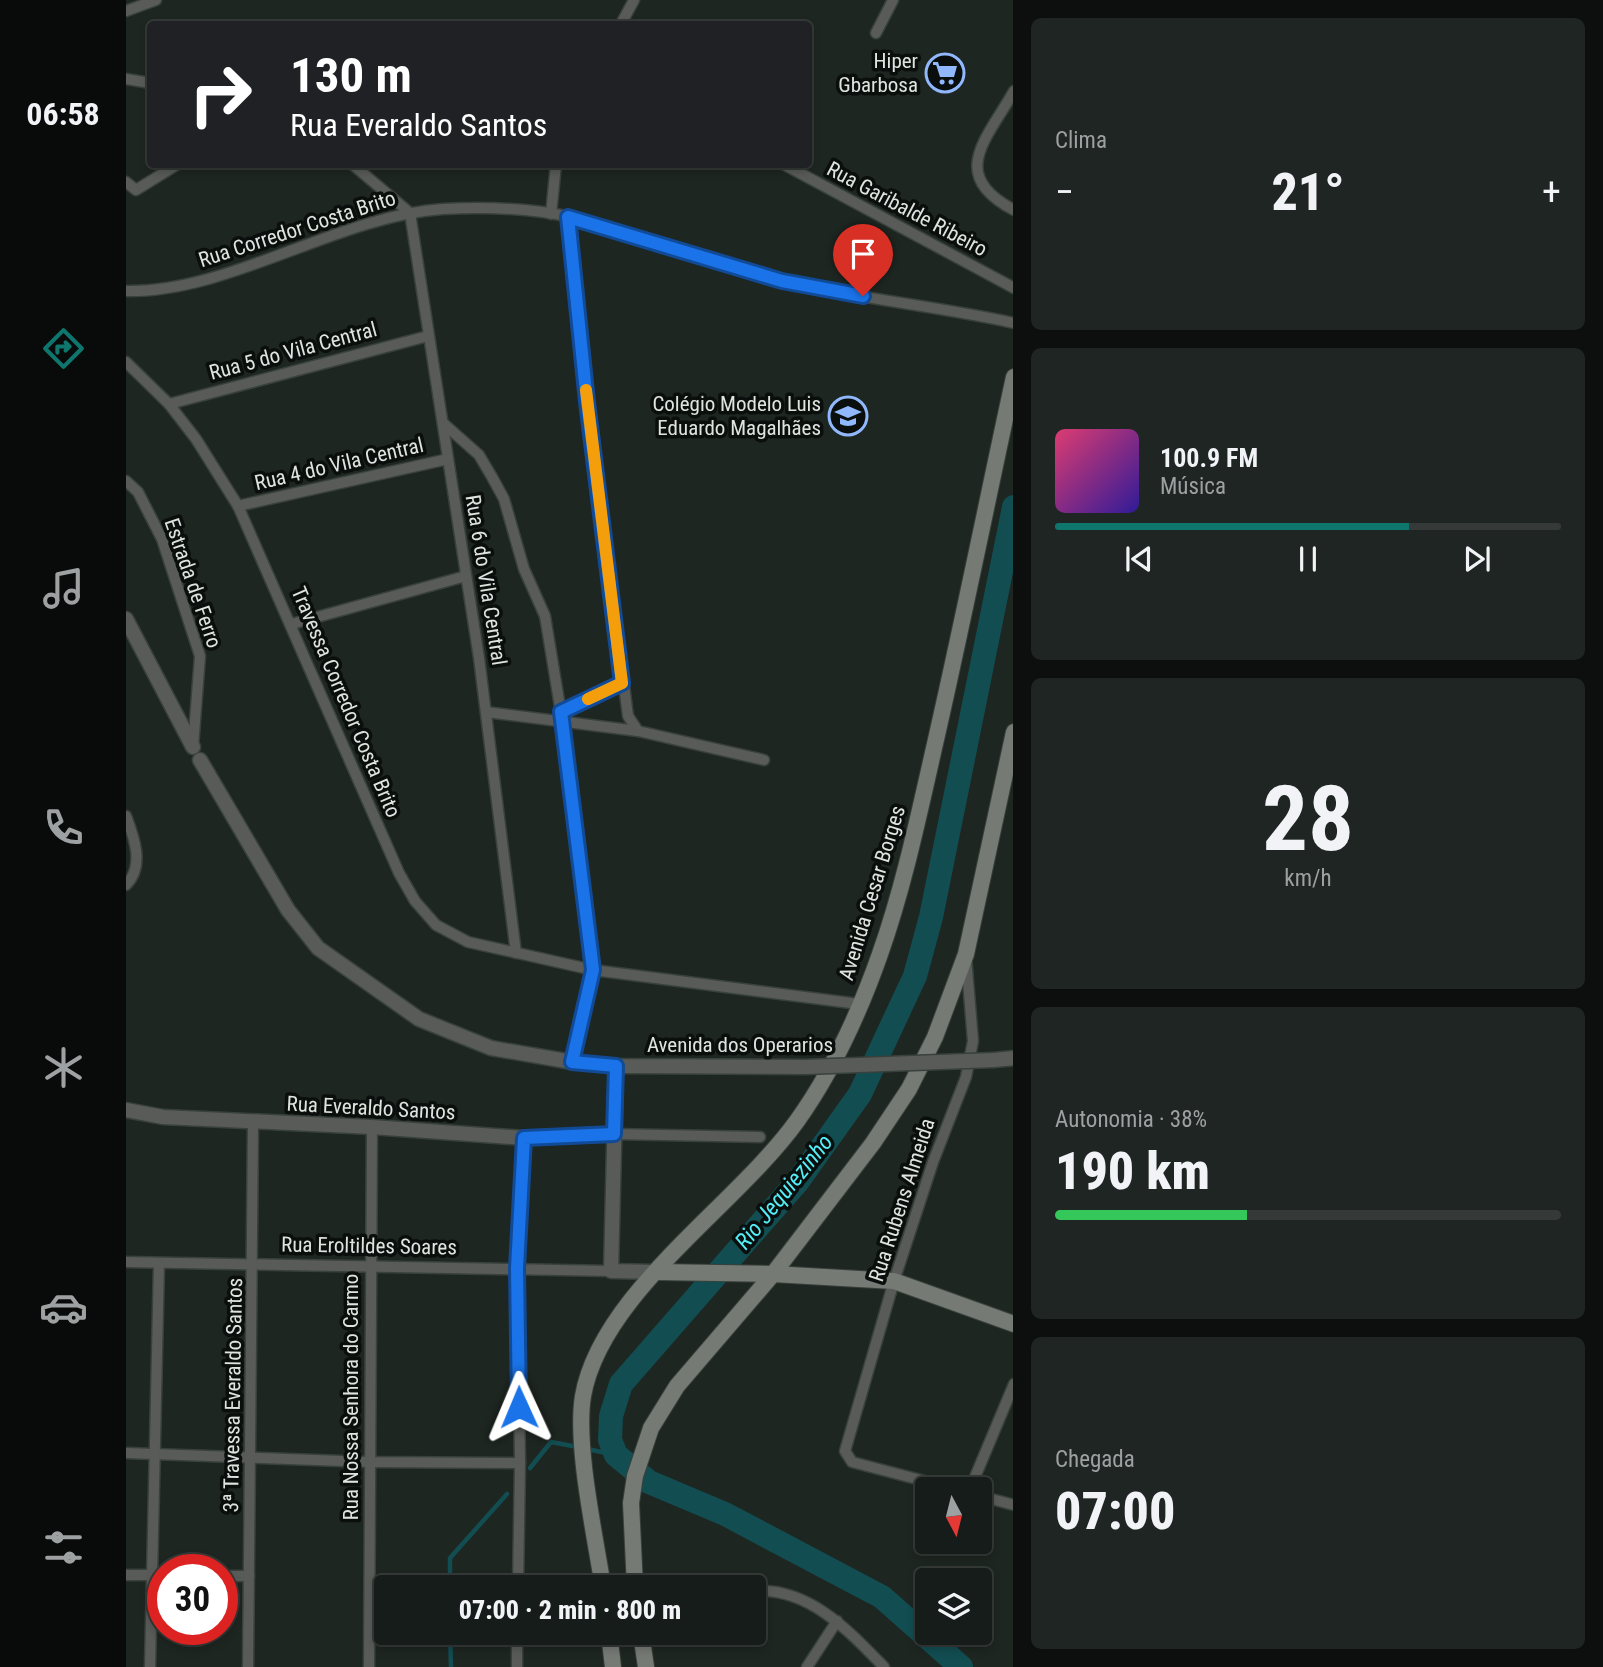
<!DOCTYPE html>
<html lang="pt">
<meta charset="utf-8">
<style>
:root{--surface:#161c19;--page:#1f2522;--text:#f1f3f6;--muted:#9ea1a2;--line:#353a38;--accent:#0f766e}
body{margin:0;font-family:"Roboto Condensed",sans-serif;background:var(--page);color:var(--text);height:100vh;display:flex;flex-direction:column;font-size:26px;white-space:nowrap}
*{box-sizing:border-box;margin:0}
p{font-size:23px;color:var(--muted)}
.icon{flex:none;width:38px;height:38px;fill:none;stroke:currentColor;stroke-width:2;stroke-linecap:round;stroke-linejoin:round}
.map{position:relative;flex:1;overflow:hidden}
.sheet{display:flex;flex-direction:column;gap:18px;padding:18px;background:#0c0f0e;width:590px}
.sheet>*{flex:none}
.top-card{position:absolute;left:21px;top:21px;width:665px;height:147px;border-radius:7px;box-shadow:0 4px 10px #0003,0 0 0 2px var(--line);background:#202124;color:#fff;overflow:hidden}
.needle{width:46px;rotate:173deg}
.fabs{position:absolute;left:789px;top:1477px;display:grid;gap:14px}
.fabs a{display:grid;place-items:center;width:77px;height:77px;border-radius:7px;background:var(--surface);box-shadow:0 4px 10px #0003,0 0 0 2px var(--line);font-size:35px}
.speed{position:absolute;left:21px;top:1554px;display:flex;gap:14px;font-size:35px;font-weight:700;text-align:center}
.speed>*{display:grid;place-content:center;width:91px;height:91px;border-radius:50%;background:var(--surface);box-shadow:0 4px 10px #0003,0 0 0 2px var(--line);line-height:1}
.speed .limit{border:10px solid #d22;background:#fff;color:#111}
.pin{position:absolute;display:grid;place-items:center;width:60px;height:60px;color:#fff;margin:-72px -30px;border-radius:50% 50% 50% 0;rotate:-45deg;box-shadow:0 0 7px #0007}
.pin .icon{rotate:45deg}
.me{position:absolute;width:77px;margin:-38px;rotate:359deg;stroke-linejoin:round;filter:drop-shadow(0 0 5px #0008)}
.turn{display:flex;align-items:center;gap:24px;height:147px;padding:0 28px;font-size:32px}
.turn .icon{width:91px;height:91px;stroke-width:2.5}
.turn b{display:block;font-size:49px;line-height:60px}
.big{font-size:52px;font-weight:800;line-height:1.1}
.sheet .widget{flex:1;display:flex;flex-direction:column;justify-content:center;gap:10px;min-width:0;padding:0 24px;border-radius:10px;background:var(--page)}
.sheet .dial{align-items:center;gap:0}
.dial b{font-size:91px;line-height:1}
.song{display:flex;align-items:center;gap:21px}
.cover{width:84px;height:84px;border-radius:10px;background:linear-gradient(135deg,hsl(340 70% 55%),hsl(250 70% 35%))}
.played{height:7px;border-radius:4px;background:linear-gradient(90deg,var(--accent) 70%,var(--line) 70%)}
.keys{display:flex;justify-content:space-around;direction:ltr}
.heat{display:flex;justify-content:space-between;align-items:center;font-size:38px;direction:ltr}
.charge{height:10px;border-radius:5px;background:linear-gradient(90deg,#34c759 38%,var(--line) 0)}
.trip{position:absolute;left:248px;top:1575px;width:392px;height:70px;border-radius:7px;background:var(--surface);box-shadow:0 4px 10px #0003,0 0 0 2px var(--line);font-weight:800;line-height:70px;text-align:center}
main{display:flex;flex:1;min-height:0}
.menu{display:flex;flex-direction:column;width:126px;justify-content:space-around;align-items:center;background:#090b0a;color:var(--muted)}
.menu .icon{width:49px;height:49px}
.menu .on{color:var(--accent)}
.menu b{font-size:32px;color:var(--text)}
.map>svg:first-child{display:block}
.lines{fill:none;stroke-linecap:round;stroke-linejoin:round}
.stream{stroke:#124d51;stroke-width:4.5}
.river{stroke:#124d51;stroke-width:24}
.minor-casing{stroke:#39413c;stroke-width:13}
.tertiary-casing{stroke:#39413c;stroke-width:17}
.secondary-casing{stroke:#39413c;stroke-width:18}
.minor{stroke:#585b58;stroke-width:10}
.tertiary{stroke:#585b58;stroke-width:14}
.secondary{stroke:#767a75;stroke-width:16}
.tertiary-bridge-casing{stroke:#39413c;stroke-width:17;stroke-linecap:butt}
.tertiary-bridge{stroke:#585b58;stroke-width:14}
.route-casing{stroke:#114b97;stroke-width:18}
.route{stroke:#1a73e8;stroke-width:12}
.slow{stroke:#f59e0b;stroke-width:12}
.labels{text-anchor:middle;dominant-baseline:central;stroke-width:7;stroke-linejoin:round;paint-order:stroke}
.poi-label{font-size:21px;fill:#dfe4e1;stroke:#0a0e0c;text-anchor:end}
.street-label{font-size:21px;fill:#dfe4e1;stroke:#0a0e0c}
.water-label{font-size:23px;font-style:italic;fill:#54eef8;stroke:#0a0e0c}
</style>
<main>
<nav class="menu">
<b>06:58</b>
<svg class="icon on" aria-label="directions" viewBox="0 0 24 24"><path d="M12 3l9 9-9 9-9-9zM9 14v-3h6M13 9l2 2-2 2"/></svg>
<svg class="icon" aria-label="music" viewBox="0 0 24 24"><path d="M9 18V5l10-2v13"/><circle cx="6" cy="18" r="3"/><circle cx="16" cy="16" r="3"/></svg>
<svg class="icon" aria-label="phone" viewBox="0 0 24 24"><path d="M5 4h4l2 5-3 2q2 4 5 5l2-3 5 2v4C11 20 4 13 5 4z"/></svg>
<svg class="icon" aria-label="climate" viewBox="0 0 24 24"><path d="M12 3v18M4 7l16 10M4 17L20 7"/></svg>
<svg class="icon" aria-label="car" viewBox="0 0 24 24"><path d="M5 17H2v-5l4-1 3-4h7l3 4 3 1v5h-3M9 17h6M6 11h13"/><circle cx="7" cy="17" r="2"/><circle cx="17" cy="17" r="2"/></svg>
<svg class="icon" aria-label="filters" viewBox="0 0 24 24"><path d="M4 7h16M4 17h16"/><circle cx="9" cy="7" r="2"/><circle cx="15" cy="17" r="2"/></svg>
</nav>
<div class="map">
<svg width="888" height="1667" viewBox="0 0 888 1667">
<rect width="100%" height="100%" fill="#1e2621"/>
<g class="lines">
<!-- stream -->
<g class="stream">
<path d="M461,1449L490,1455"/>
<path d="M404,1468L425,1442L452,1447"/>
<path d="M324,1587V1558L381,1494"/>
<path d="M324,1633L325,1667"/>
</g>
<!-- river -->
<path class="river" d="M835,1667L756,1597L599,1514L523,1482L490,1455L484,1440L485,1416L495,1384L672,1181L734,1094L789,976L805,917L888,507"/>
<defs>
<g id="minor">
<path d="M0,11L30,0"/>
<path d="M495,24L508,0"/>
<path d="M750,33L767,0"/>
<path d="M0,79L24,83"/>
<path d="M888,91C861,139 821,175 888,210"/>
<path d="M226,164L284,213L353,658L390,953"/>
<path d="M657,164L888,288"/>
<path d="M0,182L10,190L52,164"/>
<path d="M425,214L430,164"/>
<path d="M442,217L461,402L502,716L512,731L638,760"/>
<path d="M0,291C104,293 211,216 317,209C357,207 405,208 444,217C516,235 585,264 657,281C733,299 811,306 888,323"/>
<path d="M0,362L43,404L70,439L112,506L273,873L289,901L310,925L342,942L467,970L733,1004"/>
<path d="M43,404L302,336"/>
<path d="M317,423L353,455L366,477L378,499L398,569L419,616L436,719L467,970L446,1062"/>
<path d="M0,481L12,492L36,539L74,656L67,747"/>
<path d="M112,506L322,459"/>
<path d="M166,624L340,576"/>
<path d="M360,712L512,731"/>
<path d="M435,712L497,683"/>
<path d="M0,816C8,837 19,866 0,885"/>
<path d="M488,1134L634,1137"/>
<path d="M0,1262L485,1271"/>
<path d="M0,1453L244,1462L394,1463"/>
<path d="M829,1489L726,1462L719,1451L768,1281L807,1162L840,1077L847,1041L840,957"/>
<path d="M844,1489L888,1384"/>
<path d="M854,1496L888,1505"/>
<path d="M0,1575H37"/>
<path d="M96,1576H123"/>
<path d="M392,1587L394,1463L391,1268L398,1138"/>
<path d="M628,1591C683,1587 724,1632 758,1667"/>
<path d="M24,1667L33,1263"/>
<path d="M122,1667L127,1123"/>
<path d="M243,1667L246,1127"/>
<path d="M391,1667V1633"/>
<path d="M681,1667L711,1621"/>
</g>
<g id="tertiary">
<path d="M0,619L67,747"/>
<path d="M74,760L162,910L192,948L293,1019L365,1048L446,1062L490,1066L679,1067"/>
<path d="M868,1060L888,1058"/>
<path d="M490,1066L485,1271L531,1272"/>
<path d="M0,1110L37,1117L246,1127L398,1138L488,1134"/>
</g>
<g id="secondary">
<path d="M531,1272L647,1274L768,1281L888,1324"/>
<path d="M477,1587C469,1535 449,1445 457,1396C475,1293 610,1206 671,1121C706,1072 734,1011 754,954C779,883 794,809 811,735C838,616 862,497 888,377"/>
<path d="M509,1587L505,1503L509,1476L525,1428L551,1386L647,1274L747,1143L783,1089L809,1037L840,954L888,732"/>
<path d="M483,1633L487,1667"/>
<path d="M515,1633L520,1667"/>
</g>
</defs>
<!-- minor casing -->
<use href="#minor" class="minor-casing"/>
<!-- tertiary casing -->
<use href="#tertiary" class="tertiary-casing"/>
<!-- secondary casing -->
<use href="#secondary" class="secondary-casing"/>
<!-- minor -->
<use href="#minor" class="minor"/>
<!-- tertiary -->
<use href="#tertiary" class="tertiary"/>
<!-- secondary -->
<use href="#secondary" class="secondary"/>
<defs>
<path id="tertiary-bridge" d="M679,1067L868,1060"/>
</defs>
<!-- tertiary-bridge casing -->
<use href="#tertiary-bridge" class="tertiary-bridge-casing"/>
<!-- tertiary-bridge -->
<use href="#tertiary-bridge" class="tertiary-bridge"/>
</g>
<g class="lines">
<defs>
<path id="route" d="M393,1407L391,1268L398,1138L488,1134L490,1066L446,1062L467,970L435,712L496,683L461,402L442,217L656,281L737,296"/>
</defs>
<!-- route casing -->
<use href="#route" class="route-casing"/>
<!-- route -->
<use href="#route" class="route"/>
<!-- slow -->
<path class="slow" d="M460,390L496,683L462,699"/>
</g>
<!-- icons -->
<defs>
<symbol id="supermarket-ring" viewBox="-11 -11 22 22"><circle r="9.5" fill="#0a0e0c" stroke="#91b8fd" stroke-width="1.5"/><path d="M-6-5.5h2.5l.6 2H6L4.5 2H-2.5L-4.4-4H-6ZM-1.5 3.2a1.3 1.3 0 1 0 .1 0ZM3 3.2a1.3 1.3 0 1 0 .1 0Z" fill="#91b8fd"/></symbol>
<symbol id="school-ring" viewBox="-11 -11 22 22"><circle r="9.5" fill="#0a0e0c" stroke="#91b8fd" stroke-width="1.5"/><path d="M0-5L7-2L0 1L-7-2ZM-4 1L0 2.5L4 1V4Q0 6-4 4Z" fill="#91b8fd"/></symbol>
</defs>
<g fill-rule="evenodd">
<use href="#supermarket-ring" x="797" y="51" width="44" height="44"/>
<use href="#school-ring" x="700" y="394" width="44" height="44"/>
</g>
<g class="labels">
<!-- poi labels -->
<g class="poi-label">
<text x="792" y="61">Hiper<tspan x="792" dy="24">Gbarbosa</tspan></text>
<text x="695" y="404">Colégio Modelo Luis<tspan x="695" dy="24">Eduardo Magalhães</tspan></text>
</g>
<!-- street labels -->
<g class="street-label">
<text transform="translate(781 209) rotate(28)">Rua Garibalde Ribeiro</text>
<text transform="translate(171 229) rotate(-18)">Rua Corredor Costa Brito</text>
<text transform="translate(167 351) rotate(-15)">Rua 5 do Vila Central</text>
<text transform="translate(213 464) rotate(-13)">Rua 4 do Vila Central</text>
<text transform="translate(360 580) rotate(81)">Rua 6 do Vila Central</text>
<text transform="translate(67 583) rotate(71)">Estrada de Ferro</text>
<text transform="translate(220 702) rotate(67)">Travessa Corredor Costa Brito</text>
<text transform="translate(746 893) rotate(-73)">Avenida Cesar Borges</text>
<text x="614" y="1045">Avenida dos Operarios</text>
<text transform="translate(245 1108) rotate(3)">Rua Everaldo Santos</text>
<text transform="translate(776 1200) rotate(-72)">Rua Rubens Almeida</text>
<text transform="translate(243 1246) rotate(1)">Rua Eroltildes Soares</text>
<text transform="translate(107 1395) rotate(-89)">3ª Travessa Everaldo Santos</text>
<text transform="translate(225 1397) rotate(-90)">Rua Nossa Senhora do Carmo</text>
</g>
<!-- water labels -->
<g class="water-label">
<text transform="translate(658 1192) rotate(-51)">Rio Jequiezinho</text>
</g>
</g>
</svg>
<div class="fabs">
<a><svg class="needle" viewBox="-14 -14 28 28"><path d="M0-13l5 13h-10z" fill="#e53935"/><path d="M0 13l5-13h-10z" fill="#9ea1a2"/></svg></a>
<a><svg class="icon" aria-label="layers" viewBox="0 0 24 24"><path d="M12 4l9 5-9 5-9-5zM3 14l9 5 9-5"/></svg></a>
</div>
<div class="speed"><div class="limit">30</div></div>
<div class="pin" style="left:737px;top:296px;background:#d93025"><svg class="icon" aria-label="arrive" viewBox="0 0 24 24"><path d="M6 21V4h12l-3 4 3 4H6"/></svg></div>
<svg class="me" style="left:393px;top:1407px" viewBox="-20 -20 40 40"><path d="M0-17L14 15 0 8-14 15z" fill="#1a73e8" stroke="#fff" stroke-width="4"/></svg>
<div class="trip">07:00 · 2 min · 800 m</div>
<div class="top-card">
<div class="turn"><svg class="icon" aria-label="right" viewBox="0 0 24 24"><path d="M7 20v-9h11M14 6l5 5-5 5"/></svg><div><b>130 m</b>Rua Everaldo Santos</div></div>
</div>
</div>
<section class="sheet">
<div class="widget"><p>Clima</p>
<div class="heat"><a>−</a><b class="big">21°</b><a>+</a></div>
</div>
<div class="widget">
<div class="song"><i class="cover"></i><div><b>100.9 FM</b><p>Música</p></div></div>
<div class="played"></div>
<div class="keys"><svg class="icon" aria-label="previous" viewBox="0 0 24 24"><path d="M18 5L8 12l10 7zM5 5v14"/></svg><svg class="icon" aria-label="pause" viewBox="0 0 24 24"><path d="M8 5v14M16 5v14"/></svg><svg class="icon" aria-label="next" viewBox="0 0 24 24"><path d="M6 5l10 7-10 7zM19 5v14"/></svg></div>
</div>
<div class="widget dial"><b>28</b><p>km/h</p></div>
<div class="widget"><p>Autonomia · 38%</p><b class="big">190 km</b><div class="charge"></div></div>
<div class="widget"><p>Chegada</p><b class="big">07:00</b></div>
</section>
</main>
